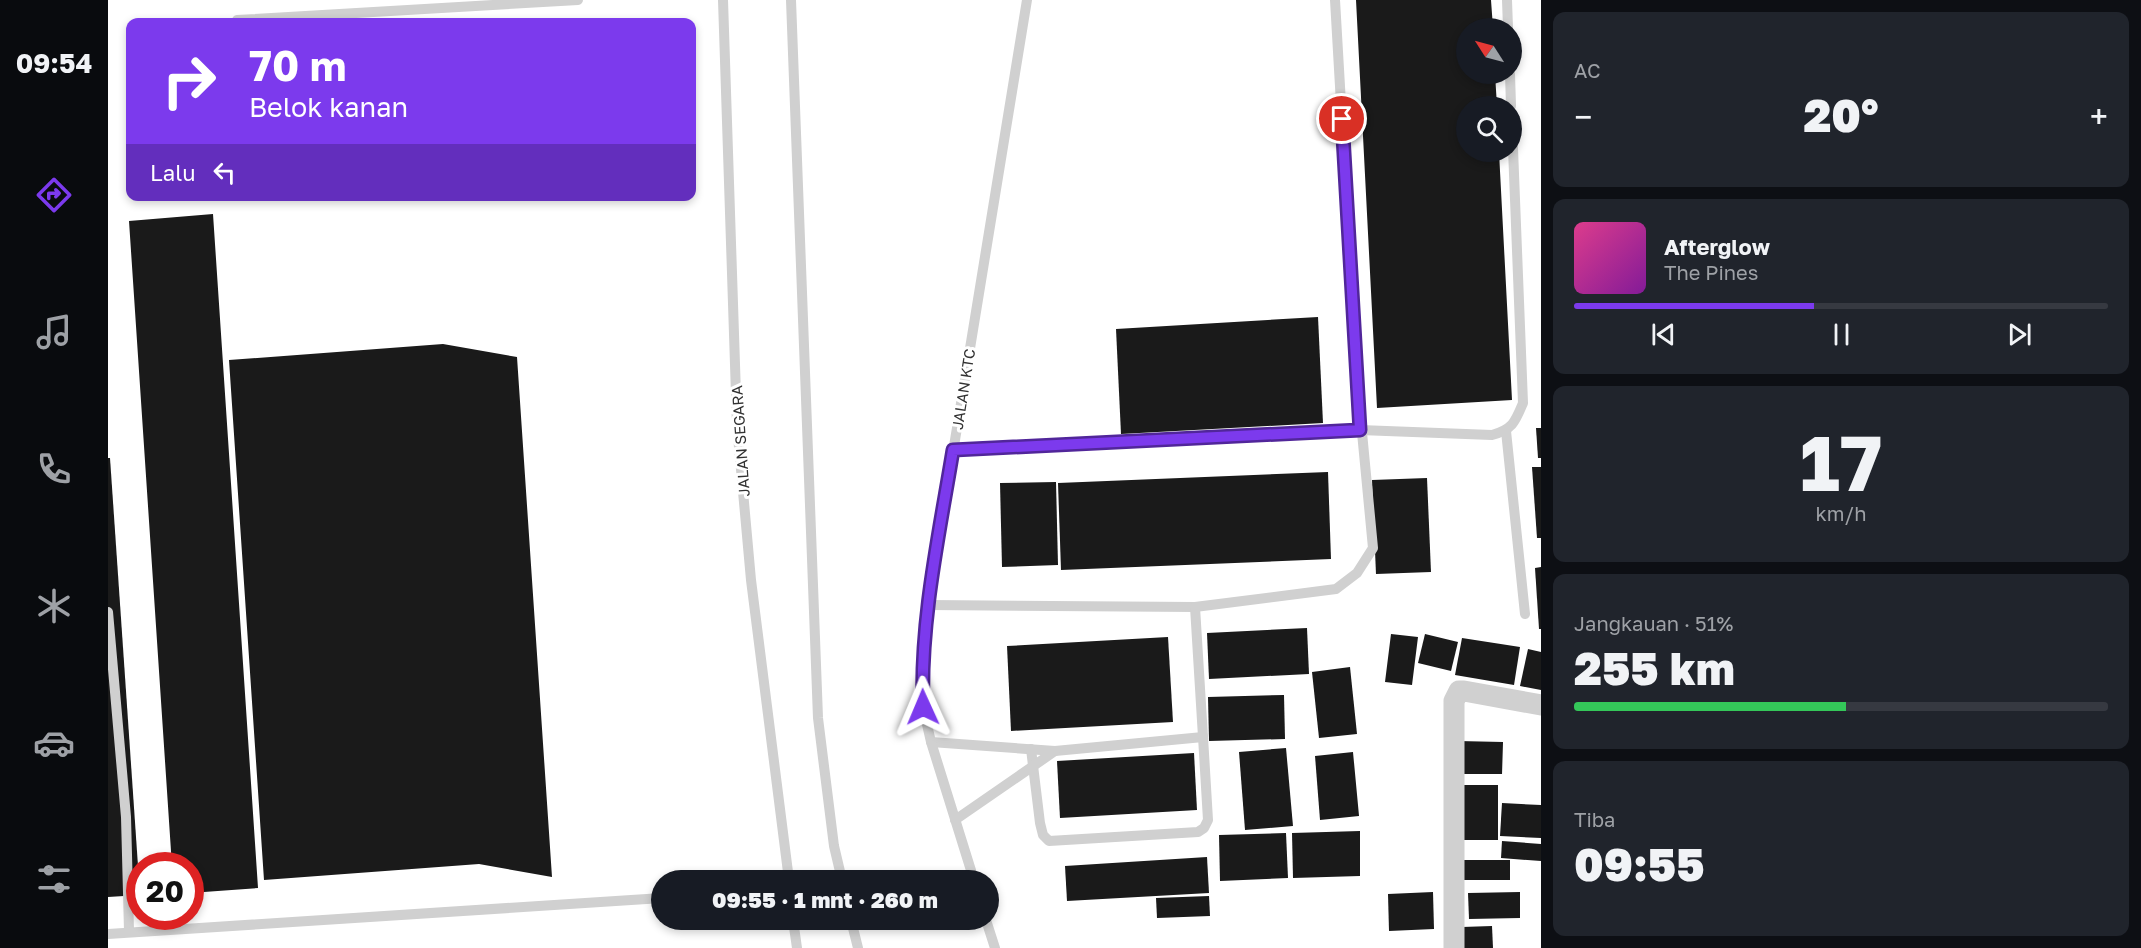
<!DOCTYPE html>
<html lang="id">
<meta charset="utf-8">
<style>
:root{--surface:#171b24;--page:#20242c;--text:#f1f3f6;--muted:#9ea1a6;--line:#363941;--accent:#7c3aed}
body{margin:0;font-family:"Golos Text",sans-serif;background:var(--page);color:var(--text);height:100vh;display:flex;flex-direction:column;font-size:22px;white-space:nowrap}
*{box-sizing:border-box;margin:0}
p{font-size:20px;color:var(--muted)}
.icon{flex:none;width:33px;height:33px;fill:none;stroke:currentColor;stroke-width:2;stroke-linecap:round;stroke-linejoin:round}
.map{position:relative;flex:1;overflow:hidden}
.details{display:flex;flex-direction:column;gap:12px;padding:12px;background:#0d0f14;width:600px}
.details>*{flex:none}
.hud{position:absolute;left:18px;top:18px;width:570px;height:183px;border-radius:12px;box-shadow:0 3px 9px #0003;background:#7c3aed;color:#fff;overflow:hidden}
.needle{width:39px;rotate:306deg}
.tools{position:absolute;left:1348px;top:18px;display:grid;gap:12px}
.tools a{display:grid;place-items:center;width:66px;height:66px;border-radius:50%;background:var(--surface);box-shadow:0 3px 9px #0003;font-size:30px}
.speed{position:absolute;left:18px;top:852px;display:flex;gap:12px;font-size:30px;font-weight:700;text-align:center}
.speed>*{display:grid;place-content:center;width:78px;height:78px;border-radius:50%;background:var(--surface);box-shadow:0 3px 9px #0003;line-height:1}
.speed .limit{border:9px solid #d22;background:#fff;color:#111}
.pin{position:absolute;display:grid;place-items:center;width:51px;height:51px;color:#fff;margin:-26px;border:3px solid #fff;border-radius:50%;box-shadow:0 2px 6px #0007}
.me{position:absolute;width:66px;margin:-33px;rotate:359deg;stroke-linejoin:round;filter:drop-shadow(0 0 4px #0008)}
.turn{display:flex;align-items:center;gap:21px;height:126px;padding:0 24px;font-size:27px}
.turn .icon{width:78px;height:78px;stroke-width:2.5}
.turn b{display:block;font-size:42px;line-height:51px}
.then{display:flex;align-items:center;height:57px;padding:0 24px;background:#0003;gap:12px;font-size:22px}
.big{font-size:45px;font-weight:800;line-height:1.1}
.details .card{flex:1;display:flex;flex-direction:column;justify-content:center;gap:9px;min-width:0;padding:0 21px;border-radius:12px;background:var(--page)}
.details .dial{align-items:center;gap:0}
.dial b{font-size:78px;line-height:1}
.song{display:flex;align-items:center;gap:18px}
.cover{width:72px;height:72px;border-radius:9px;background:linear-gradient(135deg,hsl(330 70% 55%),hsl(290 70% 35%))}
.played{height:6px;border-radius:3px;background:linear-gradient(90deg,var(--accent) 45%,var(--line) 45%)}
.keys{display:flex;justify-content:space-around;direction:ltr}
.heat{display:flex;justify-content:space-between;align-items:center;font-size:33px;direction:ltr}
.charge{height:9px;border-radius:4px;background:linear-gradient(90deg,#34c759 51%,var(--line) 0)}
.trip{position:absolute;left:543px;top:870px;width:348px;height:60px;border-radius:30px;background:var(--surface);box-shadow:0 3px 9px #0003;font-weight:800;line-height:60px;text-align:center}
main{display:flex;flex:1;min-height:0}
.tab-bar{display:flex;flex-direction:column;width:108px;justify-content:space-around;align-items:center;background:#090b0e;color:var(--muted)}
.tab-bar .icon{width:42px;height:42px}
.tab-bar .active{color:var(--accent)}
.tab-bar b{font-size:27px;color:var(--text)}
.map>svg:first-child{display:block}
.building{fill:#1a1a1a}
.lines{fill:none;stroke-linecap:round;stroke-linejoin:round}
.service{stroke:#d0d0d0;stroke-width:10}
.minor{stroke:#d0d0d0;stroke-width:21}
.route-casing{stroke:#51269a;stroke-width:15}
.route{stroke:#7c3aed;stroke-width:10}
.labels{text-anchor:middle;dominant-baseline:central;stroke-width:6;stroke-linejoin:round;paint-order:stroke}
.street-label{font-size:15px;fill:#333;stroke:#fff}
</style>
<main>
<nav class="tab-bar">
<b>09:54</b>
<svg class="icon active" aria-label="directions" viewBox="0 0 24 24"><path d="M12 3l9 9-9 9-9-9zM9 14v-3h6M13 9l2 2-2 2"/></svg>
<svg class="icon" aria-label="music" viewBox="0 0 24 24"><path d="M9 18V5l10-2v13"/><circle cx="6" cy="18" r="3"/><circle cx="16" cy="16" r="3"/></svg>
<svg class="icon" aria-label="phone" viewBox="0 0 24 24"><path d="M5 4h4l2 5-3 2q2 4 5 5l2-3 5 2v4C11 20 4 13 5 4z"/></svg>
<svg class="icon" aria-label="climate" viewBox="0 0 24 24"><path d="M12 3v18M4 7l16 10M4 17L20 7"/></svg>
<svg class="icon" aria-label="car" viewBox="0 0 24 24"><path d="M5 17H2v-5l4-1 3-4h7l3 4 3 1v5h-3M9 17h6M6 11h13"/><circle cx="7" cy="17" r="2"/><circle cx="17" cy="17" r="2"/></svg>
<svg class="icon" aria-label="filters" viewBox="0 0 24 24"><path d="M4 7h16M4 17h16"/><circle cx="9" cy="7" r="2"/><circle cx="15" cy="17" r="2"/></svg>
</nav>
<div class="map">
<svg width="1433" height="948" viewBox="0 0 1433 948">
<rect width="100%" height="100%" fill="#fff"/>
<!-- building -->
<g class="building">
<path d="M1248,0H1383L1385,28H1359V74H1387L1389,106H1359V152H1391L1404,400L1269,408Z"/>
<path d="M105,214L150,888L82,893V866H64L21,221Z"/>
<path d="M1210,317L1215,423L1013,434L1008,329Z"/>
<path d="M335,344L409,357L444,877L371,864L156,880L121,360Z"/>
<path d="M1428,428H1433V458H1430Z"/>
<path d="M0,458H2L32,895L0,897Z"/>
<path d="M1424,467H1433V538H1429Z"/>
<path d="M1220,472L1223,559L953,570L950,483Z"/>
<path d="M1319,478L1323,572L1268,574L1264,480Z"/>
<path d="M948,482L950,565L894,567L892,483Z"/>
<path d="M1433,567V629H1431L1427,568Z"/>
<path d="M1199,628L1201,674L1101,679L1099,633Z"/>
<path d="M1283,634L1310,637L1304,685L1277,682Z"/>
<path d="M1317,634L1350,642L1343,671L1310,663Z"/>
<path d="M1060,637L1065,722L903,731L899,646Z"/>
<path d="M1354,638L1412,647L1406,685L1347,675Z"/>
<path d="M1420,649L1433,652V690L1412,686Z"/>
<path d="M1242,667L1249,734L1211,738L1204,672Z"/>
<path d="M1176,695L1177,739L1101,741L1100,697Z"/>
<path d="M1350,741L1395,742L1394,774H1349Z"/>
<path d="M1178,748L1185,826L1137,830L1131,752Z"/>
<path d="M1245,752L1251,816L1212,820L1207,756Z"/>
<path d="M1086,753L1089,810L952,818L949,761Z"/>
<rect x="1347" y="785" width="43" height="55"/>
<path d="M1394,803L1433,805V838L1392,836Z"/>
<path d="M1252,831V876L1185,878L1184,833Z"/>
<path d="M1178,833L1180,878L1112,881L1111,835Z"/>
<path d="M1394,841L1433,844V861L1393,858Z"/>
<path d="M1099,857L1101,893L959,901L957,866Z"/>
<rect x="1350" y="860" width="52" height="20"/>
<path d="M1325,892L1326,929L1281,931L1280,894Z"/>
<path d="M1412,892V918L1361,919L1360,893Z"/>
<path d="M1101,896L1102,916L1049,918L1048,898Z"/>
<path d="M1384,926L1385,948H1354V927Z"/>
</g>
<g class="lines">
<!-- service -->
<g class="service">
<path d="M615,0L629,425L643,580L681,880"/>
<path d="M683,0L710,718L726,846L734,880"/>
<path d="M1399,0L1400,28"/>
<path d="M129,20L470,0"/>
<path d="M1402,74L1403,106"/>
<path d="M1398,431L1417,614"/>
<path d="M845,450L1252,430L1384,435C1405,429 1407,422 1415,403L1404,123"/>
<path d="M820,605L1087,607"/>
<path d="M0,612L18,817L21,931"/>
<path d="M823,742L947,751L1095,737L1087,607L1228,589L1249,573L1265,548L1249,380L1227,0"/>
<path d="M923,749L932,823L935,835L941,841L1090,832L1096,828L1100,820L1095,737"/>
<path d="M847,820L947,751"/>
<path d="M866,880L823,742L815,707L814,680L820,605L919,0"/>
<path d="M685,920L689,948"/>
<path d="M743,920L750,948"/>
<path d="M878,920L887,948"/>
<path d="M0,934L554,898"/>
</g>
<!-- minor -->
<path class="minor" d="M1346,948V701L1351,691H1356L1433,705"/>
</g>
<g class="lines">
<defs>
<path id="route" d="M815,707C812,621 831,535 845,450L1252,430L1234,119"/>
</defs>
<!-- route casing -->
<use href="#route" class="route-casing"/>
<!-- route -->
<use href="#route" class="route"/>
</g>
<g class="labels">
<!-- street labels -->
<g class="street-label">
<text transform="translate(855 389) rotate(-81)">JALAN KTC</text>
<text transform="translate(632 441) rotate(-94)">JALAN SEGARA</text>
</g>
</g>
</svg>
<div class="tools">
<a><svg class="needle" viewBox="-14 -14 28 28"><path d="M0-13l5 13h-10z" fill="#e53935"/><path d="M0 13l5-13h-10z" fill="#9ea1a6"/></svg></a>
<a><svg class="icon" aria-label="search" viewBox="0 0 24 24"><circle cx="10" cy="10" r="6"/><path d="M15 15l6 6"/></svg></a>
</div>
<div class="speed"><div class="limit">20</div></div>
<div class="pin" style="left:1234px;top:119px;background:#d93025"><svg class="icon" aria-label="arrive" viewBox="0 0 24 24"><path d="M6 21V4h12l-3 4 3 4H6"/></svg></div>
<svg class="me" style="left:815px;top:707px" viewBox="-20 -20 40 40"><path d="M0-17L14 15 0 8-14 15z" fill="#7c3aed" stroke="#fff" stroke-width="4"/></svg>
<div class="trip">09:55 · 1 mnt · 260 m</div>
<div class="hud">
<div class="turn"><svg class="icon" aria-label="right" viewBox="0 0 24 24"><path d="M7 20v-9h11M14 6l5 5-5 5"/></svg><div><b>70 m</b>Belok kanan</div></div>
<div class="then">Lalu<svg class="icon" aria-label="left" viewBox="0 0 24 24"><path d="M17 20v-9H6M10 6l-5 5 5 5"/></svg></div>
</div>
</div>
<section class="details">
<div class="card"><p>AC</p>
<div class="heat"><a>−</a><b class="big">20°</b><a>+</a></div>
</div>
<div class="card">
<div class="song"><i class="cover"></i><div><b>Afterglow</b><p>The Pines</p></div></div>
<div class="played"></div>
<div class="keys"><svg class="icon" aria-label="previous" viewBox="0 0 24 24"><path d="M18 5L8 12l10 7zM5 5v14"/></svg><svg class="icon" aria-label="pause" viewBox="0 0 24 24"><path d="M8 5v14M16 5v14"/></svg><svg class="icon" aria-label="next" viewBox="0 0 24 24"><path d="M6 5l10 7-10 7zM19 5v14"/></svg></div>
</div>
<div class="card dial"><b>17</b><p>km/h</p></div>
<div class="card"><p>Jangkauan · 51%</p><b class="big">255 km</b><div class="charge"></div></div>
<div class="card"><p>Tiba</p><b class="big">09:55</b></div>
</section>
</main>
